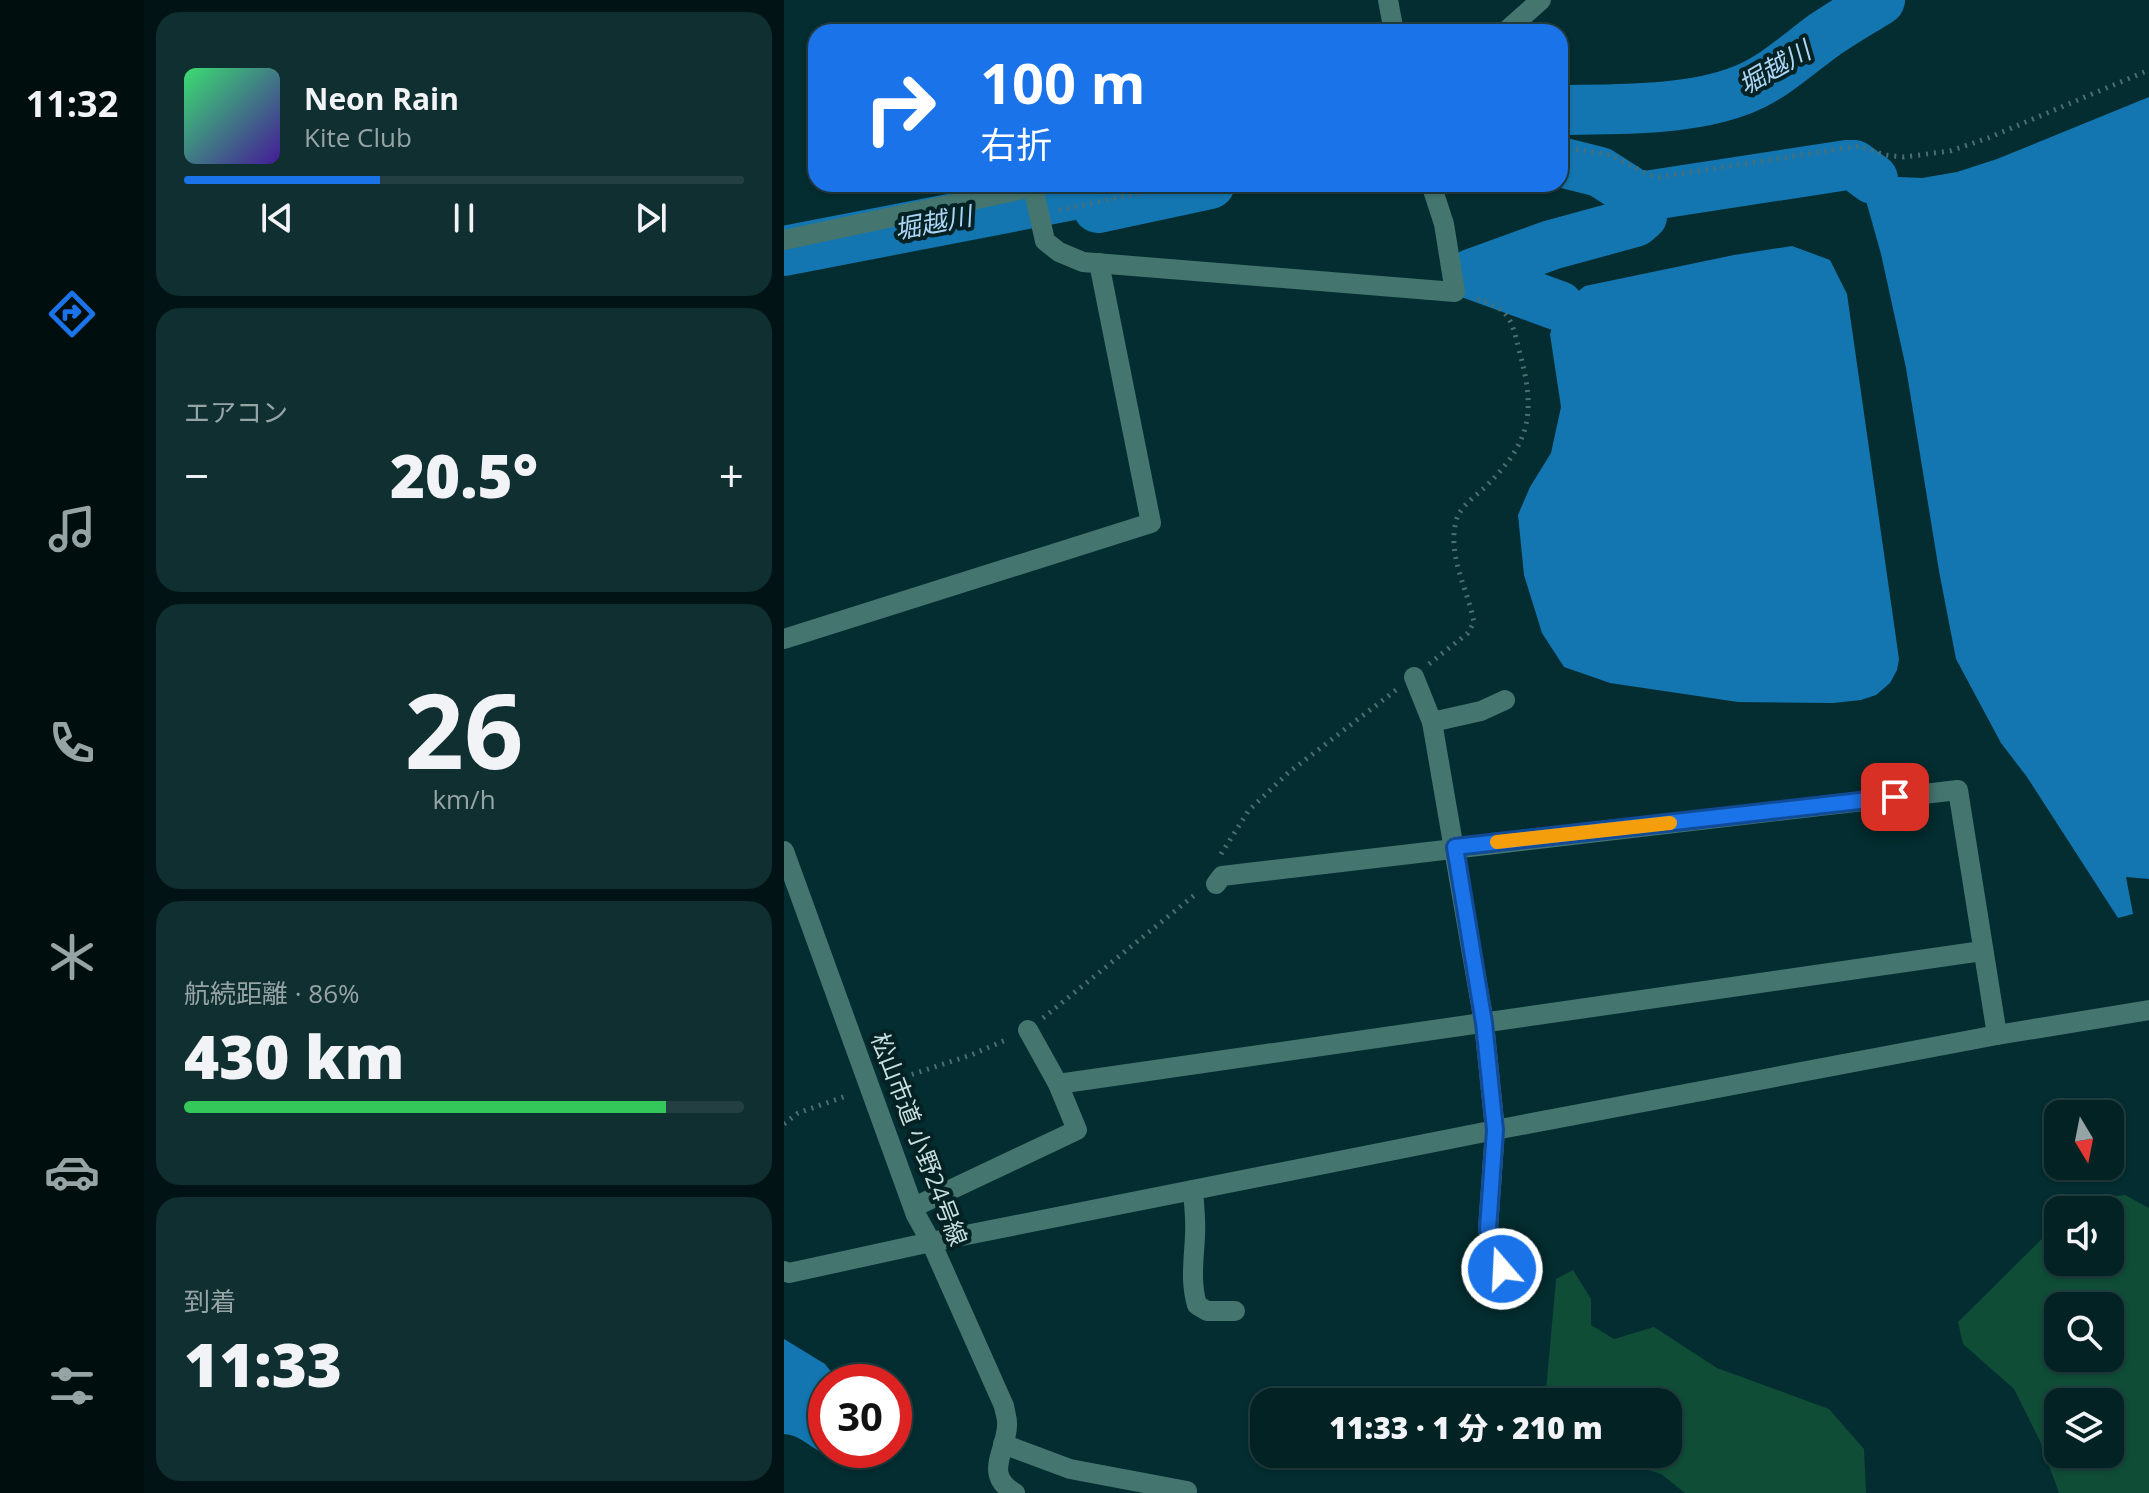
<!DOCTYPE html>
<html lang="ja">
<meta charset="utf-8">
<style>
:root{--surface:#022224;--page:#102f31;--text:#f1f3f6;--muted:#96a4a6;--line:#233f41;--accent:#1a73e8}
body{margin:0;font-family:"Open Sans","Noto Sans JP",sans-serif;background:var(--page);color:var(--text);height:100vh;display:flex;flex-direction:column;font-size:30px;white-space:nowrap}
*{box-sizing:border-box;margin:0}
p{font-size:26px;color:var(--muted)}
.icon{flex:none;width:44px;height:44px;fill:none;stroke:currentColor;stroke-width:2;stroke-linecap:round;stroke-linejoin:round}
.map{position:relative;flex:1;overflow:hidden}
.drawer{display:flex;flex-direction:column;gap:12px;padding:12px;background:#011314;width:640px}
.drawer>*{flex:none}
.top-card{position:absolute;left:24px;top:24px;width:760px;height:168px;border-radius:24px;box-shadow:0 2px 6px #0004,0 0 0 2px var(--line);background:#1a73e8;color:#fff;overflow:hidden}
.needle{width:52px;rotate:170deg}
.buttons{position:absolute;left:1260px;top:1100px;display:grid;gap:16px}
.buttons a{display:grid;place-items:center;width:80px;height:80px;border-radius:16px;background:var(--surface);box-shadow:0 2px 6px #0004,0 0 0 2px var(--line);font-size:40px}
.speed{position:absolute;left:24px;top:1364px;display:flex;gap:16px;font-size:40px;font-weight:700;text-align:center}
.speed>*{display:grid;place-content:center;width:104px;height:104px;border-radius:50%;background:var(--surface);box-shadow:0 2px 6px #0004,0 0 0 2px var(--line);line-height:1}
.speed .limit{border:12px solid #d22;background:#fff;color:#111}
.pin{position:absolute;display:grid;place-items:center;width:68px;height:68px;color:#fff;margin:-34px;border-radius:16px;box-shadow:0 4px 12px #0006}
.me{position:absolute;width:88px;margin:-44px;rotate:341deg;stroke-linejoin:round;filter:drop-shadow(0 0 6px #0008)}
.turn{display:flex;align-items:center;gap:28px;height:168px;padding:0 40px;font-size:36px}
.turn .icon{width:104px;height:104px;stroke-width:2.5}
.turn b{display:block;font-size:56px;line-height:68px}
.big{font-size:60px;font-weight:800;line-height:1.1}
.drawer .tile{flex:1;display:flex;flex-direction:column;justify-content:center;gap:12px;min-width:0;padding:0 28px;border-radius:24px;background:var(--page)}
.drawer .dial{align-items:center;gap:0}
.dial b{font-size:104px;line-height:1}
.song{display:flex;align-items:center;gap:24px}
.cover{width:96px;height:96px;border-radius:12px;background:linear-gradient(135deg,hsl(140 70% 55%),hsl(260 70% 35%))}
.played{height:8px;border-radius:4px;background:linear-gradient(90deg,var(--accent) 35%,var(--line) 35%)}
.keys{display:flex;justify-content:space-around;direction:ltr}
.heat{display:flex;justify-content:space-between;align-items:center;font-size:44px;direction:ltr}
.charge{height:12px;border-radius:6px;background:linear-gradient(90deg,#34c759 86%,var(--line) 0)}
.trip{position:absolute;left:466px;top:1388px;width:432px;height:80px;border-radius:24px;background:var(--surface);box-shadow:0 2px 6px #0004,0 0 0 2px var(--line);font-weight:800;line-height:80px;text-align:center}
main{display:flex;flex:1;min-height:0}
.dock{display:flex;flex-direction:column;width:144px;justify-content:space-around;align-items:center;background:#010e0e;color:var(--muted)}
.dock .icon{width:56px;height:56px}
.dock .active{color:var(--accent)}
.dock b{font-size:36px;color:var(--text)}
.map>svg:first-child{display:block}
.green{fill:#0f4d37;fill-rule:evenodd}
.water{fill:#1376b0}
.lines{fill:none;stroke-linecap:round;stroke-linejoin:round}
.river{stroke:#1376b0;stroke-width:50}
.path{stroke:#4c6e71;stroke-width:5;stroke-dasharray:2 6;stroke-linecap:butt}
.minor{stroke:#44766f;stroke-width:20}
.route-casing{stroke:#114b97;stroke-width:20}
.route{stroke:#1a73e8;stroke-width:14}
.slow{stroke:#f59e0b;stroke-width:14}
.labels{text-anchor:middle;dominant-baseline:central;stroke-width:8;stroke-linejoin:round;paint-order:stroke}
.street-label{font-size:24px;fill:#c8ddde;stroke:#042224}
.water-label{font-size:26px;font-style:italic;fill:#add5f5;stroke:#042224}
</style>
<main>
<nav class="dock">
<b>11:32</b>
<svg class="icon active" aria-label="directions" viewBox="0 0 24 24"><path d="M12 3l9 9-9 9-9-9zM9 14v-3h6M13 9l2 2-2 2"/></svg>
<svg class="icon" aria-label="music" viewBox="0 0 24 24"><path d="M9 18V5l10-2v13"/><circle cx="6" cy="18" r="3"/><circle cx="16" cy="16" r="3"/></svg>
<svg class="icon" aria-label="phone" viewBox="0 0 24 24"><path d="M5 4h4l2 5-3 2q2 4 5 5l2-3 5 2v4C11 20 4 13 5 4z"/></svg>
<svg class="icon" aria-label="climate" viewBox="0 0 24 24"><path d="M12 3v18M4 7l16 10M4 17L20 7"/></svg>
<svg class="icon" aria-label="car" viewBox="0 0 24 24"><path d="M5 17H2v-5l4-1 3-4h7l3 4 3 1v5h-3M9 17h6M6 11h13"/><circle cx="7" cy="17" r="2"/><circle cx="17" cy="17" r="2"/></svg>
<svg class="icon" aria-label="filters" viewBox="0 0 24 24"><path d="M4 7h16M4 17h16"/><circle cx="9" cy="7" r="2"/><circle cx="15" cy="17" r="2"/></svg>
</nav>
<section class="drawer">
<div class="tile">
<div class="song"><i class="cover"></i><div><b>Neon Rain</b><p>Kite Club</p></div></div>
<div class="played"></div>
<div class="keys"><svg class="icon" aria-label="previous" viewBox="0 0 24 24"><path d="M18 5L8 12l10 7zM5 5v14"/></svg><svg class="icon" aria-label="pause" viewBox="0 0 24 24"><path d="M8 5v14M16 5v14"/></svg><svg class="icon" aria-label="next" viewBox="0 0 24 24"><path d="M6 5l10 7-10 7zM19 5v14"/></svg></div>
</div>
<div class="tile"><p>エアコン</p>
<div class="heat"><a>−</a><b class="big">20.5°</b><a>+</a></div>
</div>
<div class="tile dial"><b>26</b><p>km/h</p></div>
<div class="tile"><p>航続距離 · 86%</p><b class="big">430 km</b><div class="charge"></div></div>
<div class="tile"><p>到着</p><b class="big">11:33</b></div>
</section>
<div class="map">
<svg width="1365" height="1493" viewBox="0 0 1365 1493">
<rect width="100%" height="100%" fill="#032d30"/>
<!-- green -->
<g class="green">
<path d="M1341,1195L1365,1208V1493H1275L1256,1441L1230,1389L1179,1344L1174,1322L1274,1223V1262H1326V1210H1284L1292,1201ZM1274,1306H1326V1358H1274ZM1274,1402H1326V1454H1274Z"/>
<path d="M789,1270L807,1299V1325L830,1339L870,1327L933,1368L1045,1409L1080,1449L1082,1493H901L877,1474L812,1454H884V1402H761L772,1279Z"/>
</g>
<!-- water -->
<g class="water">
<path d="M1365,97V879L1342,877L1349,914L1334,918L1243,777L1217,743L1172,659L1155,571L1122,368L1097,254L1079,190L1092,176L1138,178L1173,172L1213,159Z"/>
<path d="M1008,246L1046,260L1063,294L1115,659L1113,670L1106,683L1092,695L1077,700L1049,703L954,702L826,683L780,667L758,633L740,575L734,515L746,487L767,453L777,407L766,334L775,306L801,286L950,255Z"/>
<path d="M0,1339L41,1364L55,1382H42V1450L88,1451C70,1455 53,1460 35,1451C22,1444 15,1435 0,1434Z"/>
</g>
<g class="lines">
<!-- river -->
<g class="river">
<path d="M776,110C832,109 905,111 958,90C989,78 1013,55 1039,36C1058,23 1077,12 1096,0"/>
<path d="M776,162L816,172L855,197L1063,165H1070L1089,179"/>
<path d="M314,208L426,184"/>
<path d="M0,251L346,184"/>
<path d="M775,306L687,274L767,245L851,222L858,216L855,197"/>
</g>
<!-- path -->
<g class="path">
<path d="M776,147L827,155L865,175L876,177L1075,146L1101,155L1120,157L1166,151L1204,138L1365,70"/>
<path d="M275,210L400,184"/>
<path d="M645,664L684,633L690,622C684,591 665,559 671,526C673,509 688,499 700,488C748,442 752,412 735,350C727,317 725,309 691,298"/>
<path d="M437,854L465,810L504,773L612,690"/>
<path d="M259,1018L413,893"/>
<path d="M105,1082L187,1055L224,1039"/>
<path d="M0,1124L14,1113L65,1095"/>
</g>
<!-- minor -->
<g class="minor">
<path d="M604,0L610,32"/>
<path d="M721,32L757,0"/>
<path d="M249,187L261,241L275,252L299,262L671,292L660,224L647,184"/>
<path d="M0,240L263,184"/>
<path d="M0,639L367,523L315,263"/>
<path d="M630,677L648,722"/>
<path d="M0,851L132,1215L147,1242L220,1406C221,1413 224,1420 223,1426C222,1452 199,1475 231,1493"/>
<path d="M432,884L438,876L1174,790L1213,1035"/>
<path d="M274,1084L1198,951"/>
<path d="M409,1190C410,1205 412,1220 411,1235C410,1260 406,1281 413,1305L423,1311H451"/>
<path d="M130,1207L293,1130L274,1084L244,1030"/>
<path d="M0,1271L5,1273L147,1242L711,1130L1213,1035L1365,1010"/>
<path d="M721,1287L715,1250L704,1229L711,1130L700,1023L648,722L697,711L721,700"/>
<path d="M219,1444L286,1469L403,1491"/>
</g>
</g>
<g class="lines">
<defs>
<path id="route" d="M718,1269L715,1250L704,1229L711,1130L700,1023L671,847L1111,797"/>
</defs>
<!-- route casing -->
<use href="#route" class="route-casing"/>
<!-- route -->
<use href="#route" class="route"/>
<!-- slow -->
<path class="slow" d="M713,842L886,823"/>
</g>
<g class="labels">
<!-- street labels -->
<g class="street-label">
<text transform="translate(136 1139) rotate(69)">松山市道 小野24号線</text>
</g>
<!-- water labels -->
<g class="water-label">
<text transform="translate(990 67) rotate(-30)">堀越川</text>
<text transform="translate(149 222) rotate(-11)">堀越川</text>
</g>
</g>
</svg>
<div class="buttons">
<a><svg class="needle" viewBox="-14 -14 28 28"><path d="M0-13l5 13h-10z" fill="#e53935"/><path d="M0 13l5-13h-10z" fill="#96a4a6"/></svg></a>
<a><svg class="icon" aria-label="sound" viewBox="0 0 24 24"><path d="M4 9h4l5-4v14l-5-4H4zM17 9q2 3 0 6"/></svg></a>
<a><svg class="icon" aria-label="search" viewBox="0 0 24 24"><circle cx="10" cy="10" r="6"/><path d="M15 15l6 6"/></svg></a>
<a><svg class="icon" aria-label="layers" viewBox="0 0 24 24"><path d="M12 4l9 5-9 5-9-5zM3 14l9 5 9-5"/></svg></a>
</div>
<div class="speed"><div class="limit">30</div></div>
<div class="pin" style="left:1111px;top:797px;background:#d93025"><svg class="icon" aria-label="arrive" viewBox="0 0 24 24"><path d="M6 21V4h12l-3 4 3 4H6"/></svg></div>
<svg class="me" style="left:718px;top:1269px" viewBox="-20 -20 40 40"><circle r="17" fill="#1a73e8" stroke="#fff" stroke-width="3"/><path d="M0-11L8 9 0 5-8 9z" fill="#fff"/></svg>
<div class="trip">11:33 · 1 分 · 210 m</div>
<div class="top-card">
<div class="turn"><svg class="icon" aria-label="right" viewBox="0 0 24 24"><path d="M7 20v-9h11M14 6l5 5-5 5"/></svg><div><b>100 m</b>右折</div></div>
</div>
</div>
</main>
